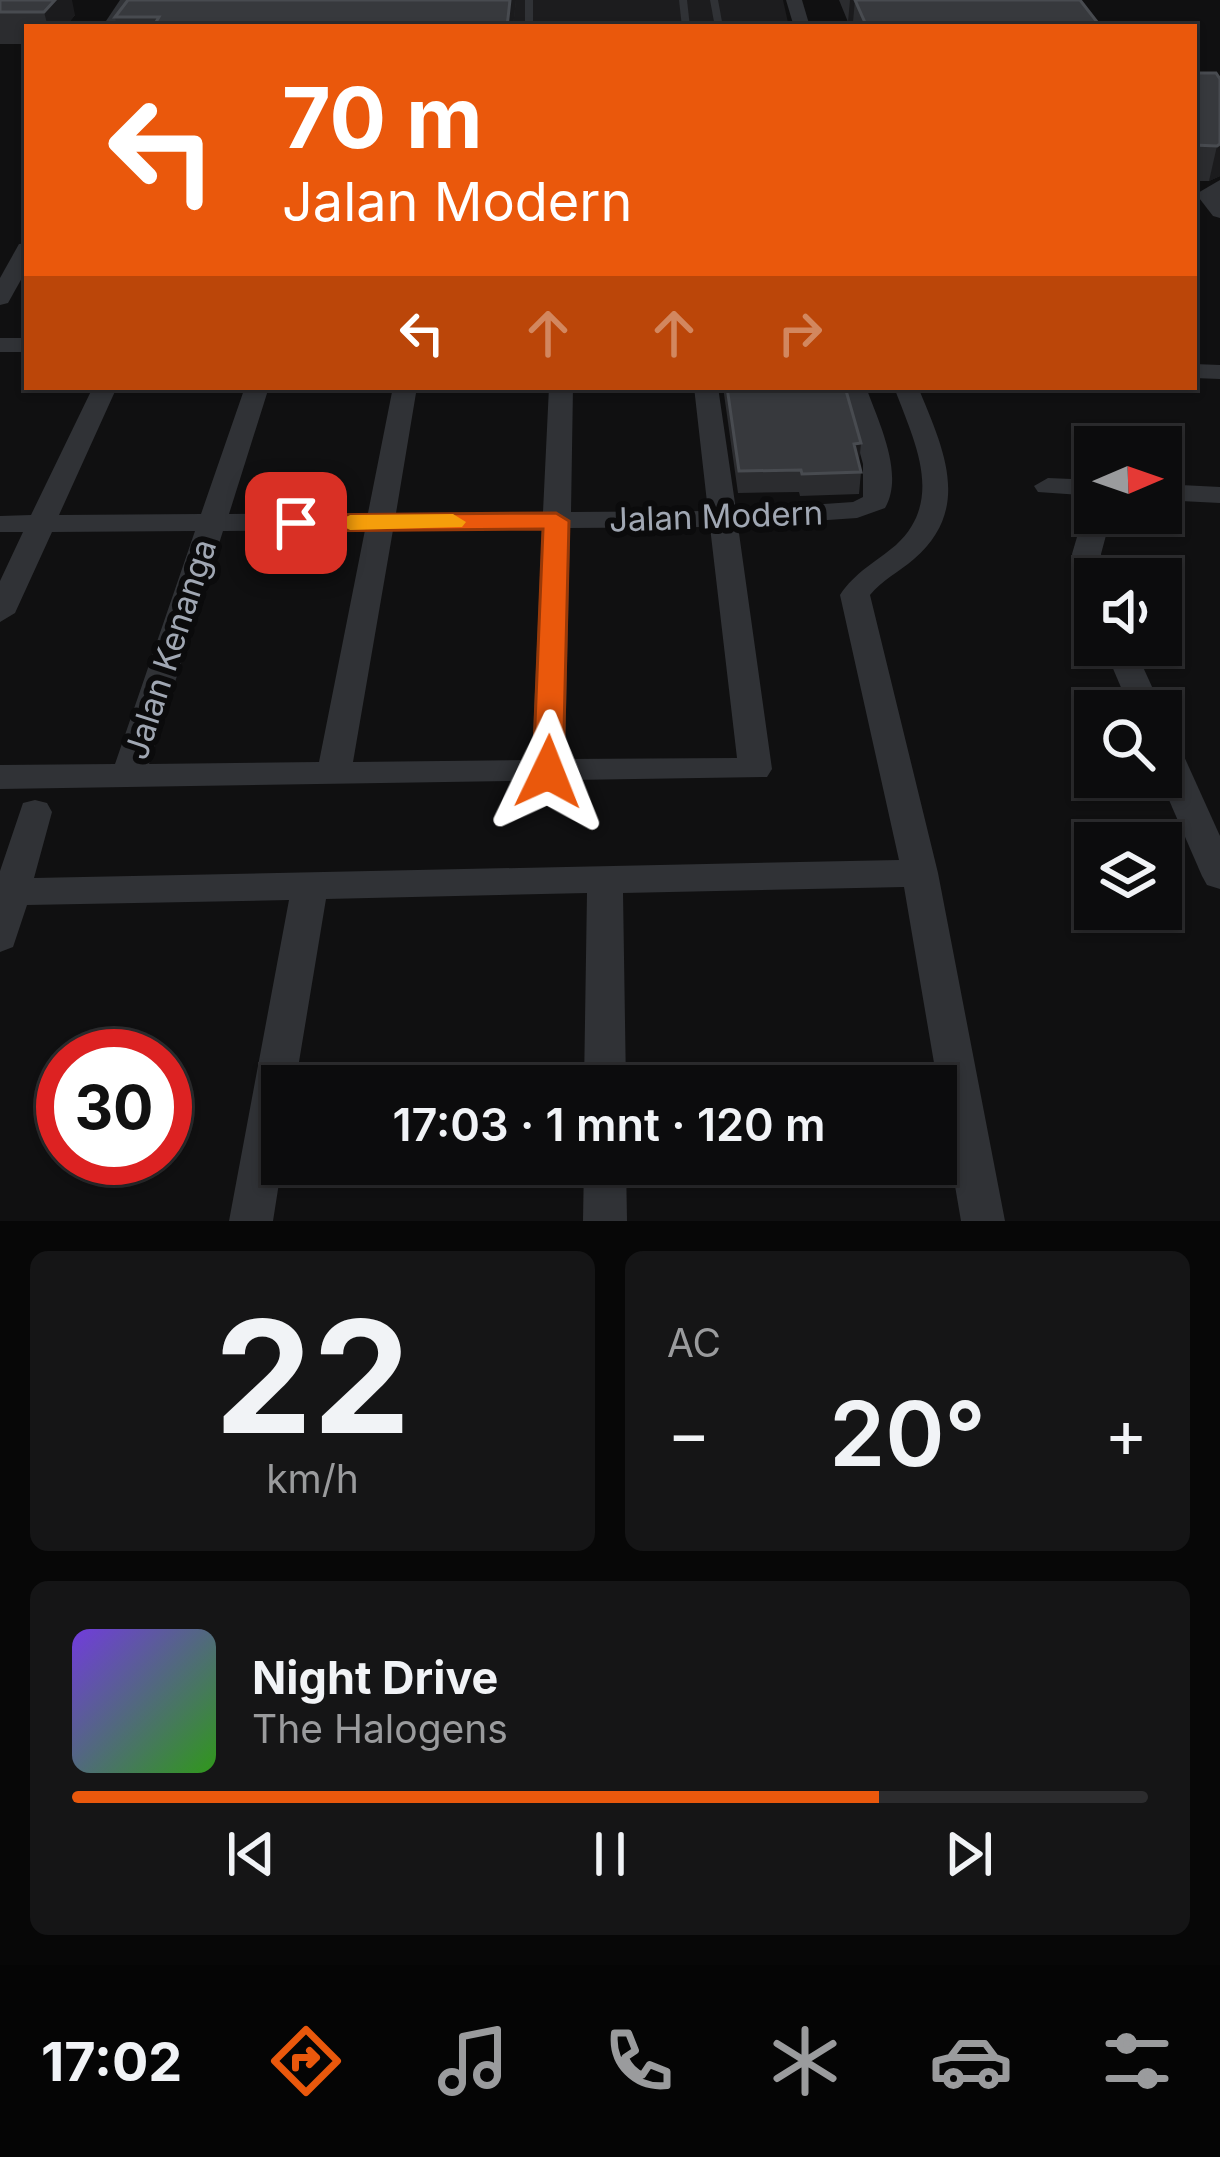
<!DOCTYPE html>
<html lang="id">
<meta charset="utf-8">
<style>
:root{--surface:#0c0c0d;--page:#151516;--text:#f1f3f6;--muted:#9a9b9d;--line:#2c2c2e;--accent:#ea580c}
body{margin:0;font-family:Inter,sans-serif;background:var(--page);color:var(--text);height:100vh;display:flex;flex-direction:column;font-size:45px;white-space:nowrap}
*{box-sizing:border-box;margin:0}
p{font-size:39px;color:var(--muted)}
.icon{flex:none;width:66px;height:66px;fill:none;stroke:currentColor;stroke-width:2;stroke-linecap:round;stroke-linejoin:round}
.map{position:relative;height:1221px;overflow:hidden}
.drawer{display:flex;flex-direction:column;gap:30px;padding:30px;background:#070707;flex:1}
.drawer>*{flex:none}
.top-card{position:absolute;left:24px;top:24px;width:1173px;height:366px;border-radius:0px;box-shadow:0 3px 9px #0004,0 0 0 3px var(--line);background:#ea580c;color:#fff;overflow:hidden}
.needle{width:78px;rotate:88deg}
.buttons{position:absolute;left:1074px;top:426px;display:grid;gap:24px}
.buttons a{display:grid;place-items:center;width:108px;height:108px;border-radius:0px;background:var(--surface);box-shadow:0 3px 9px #0004,0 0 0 3px var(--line);font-size:60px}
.speed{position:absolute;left:36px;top:1029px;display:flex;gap:24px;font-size:60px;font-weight:700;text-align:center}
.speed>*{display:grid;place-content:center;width:156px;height:156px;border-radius:50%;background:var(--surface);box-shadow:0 3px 9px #0004,0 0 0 3px var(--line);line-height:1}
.speed .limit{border:18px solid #d22;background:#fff;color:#111}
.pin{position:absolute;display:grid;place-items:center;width:102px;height:102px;color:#fff;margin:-51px;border-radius:24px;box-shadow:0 6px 18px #0006}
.me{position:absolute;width:132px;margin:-66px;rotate:2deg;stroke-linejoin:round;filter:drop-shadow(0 0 9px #0008)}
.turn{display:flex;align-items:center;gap:42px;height:252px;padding:0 60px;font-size:54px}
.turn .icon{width:156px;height:156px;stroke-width:2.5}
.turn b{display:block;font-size:84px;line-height:102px}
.lanes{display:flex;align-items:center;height:114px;padding:0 60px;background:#0003;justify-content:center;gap:60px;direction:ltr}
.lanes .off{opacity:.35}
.big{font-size:90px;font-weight:600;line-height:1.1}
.drawer .card{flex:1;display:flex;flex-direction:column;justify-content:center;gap:18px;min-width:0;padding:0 42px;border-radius:18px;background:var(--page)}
.drawer .dial{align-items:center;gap:0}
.dial b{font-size:156px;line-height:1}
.song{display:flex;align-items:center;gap:36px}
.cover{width:144px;height:144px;border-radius:18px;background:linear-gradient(135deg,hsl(260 70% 55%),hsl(110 70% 35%))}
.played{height:12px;border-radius:6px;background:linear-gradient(90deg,var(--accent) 75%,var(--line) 75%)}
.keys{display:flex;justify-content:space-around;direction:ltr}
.heat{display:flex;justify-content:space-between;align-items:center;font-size:66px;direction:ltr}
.drawer .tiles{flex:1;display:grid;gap:30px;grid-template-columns:1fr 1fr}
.card:last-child{grid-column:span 2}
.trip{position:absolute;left:261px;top:1065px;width:696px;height:120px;border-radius:0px;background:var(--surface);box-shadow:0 3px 9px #0004,0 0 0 3px var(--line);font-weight:600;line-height:120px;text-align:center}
.dock{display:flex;height:192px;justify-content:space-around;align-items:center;background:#050505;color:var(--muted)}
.dock .icon{width:84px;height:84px}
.dock .current{color:var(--accent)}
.dock b{font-size:54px;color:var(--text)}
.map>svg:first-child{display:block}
.built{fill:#1c1c1e}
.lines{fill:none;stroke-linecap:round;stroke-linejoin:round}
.service{fill:#303236;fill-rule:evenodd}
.minor{fill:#303236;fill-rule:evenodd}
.wall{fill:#2b2c2f}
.shaded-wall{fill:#1b1b1d}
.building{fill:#37393d;stroke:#484b50;stroke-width:3}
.route{fill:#ea580c;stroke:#983908;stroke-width:3}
.slow{fill:#f59e0b}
.labels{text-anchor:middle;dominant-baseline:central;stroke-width:12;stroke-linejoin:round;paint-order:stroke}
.street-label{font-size:33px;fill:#a0a7b3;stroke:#0b0b0c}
</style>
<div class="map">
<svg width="1220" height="1221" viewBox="0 0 1220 1221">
<rect width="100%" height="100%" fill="#101011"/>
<!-- built -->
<path class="built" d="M138,0H783L789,27H123Z"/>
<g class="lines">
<!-- service -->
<g class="service">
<rect x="525" y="0" width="8" height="27"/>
<path d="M679,0H687L690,27H682Z"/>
<path d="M710,0H718L723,27H715Z"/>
</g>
<!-- minor -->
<g class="minor">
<path d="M120,0H136L118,27H102Z"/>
<path d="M786,0H802L810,27H794Z"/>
<path d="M1220,180V218L1213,216L1196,194Z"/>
<path d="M27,243V269L8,303L0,305V278L19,244Z"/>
<rect x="0" y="338" width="27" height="14"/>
<path d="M1194,364L1220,365V379L1194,378Z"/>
<path d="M93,387H117L59,515L201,514L245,387H269L229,514L368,513L393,387H417L396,513L543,512L549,387H573L571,512L708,511L694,387H718L736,510L853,502L863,497V464L842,387H866C878,421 905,474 885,508L857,518L738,526L772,769L767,777L0,789V765L115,764L195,531L52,532L15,613L0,622V581L23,532H0V516L31,515ZM710,527L737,758L565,759L570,528ZM542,529L532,760L353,762L393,530ZM365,530L319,762L149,764L223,531Z"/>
<path d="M894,387H918C943,448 973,508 914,559C899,572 882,580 870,595L938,873L1005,1221H961L904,887L623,893L626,1086H584L587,893L326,899L295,1086H282V1164L273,1221H229L289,900L27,905L13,947L0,952V871L23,803L35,800L47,803L52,812L34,878L899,860L840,595C855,572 876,562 896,545C946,499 913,439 894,387Z"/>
<path d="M1048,478L1095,480V496L1038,492L1034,486Z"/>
<path d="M1161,484L1220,487V503L1161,500Z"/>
<path d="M1095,505V513H1112L1101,554L1104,579H1095V603L1080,594L1072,554L1084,513Z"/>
<path d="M1103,645H1133L1163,711L1161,714L1131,711Z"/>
<path d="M1161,732L1173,735L1178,743L1220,836V889L1207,885L1202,876L1159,777Z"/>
<path d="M584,1164H626L627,1221H583Z"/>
</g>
</g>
<!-- wall -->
<g class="wall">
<path d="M0,0L75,15L65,27H27V44H0Z"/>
<path d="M516,0L513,27H117L115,17Z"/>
<path d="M839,0H1080L1101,27H852L853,22H848Z"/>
<path d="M1194,73H1216L1220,176L1209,181H1194Z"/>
<path d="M723,387H845L861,472L859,494L800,496L799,492L738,493Z"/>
</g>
<!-- shaded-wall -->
<g class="shaded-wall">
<path d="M55,0H72L75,15L65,27H48L44,12Z"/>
<path d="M510,0H516L513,27H507Z"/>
<path d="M850,0H897H855L853,22H848Z"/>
<path d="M1220,144V176L1209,181L1217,146Z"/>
<path d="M861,443L859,465L854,444Z"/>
</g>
<!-- building -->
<g class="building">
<path d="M0,0H55L44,12H0Z"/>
<path d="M128,0H510L507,27H153L159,17H115Z"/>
<path d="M855,0H1080L1101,27H867Z"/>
<path d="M1194,73H1216L1220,79V144L1217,146L1194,145Z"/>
<path d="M727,387H845L861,443L854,444L861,472L802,474L801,470L739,471Z"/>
</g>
<!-- route -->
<path class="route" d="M556,513L569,521L563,772L559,780H537L533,772L543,529L296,531L283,523L296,515Z"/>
<!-- slow -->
<path class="slow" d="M453,514L466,522L462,527L350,530L338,522L350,515Z"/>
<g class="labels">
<!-- street labels -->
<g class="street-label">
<text transform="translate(716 516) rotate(-2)">Jalan Modern</text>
<text transform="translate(170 649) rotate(-72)">Jalan Kenanga</text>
</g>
</g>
</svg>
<div class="buttons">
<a><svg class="needle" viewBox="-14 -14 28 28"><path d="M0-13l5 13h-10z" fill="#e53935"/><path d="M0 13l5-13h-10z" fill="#9a9b9d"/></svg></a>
<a><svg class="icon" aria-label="sound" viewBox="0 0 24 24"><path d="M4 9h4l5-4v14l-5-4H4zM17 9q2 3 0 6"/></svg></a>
<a><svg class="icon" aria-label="search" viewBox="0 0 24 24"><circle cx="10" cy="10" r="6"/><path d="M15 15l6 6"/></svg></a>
<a><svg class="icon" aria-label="layers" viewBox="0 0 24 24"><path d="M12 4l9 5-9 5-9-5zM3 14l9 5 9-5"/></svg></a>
</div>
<div class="speed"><div class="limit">30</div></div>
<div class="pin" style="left:296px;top:523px;background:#d93025"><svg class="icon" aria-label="arrive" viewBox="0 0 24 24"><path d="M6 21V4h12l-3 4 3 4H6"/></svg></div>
<svg class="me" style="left:548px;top:772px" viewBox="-20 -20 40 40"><path d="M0-17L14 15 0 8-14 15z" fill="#ea580c" stroke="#fff" stroke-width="4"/></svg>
<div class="trip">17:03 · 1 mnt · 120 m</div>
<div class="top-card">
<div class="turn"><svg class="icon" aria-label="left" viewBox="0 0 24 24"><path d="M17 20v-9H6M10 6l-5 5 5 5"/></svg><div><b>70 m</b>Jalan Modern</div></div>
<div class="lanes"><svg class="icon" aria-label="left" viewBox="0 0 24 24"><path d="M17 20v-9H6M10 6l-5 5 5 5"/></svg><svg class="icon off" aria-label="ahead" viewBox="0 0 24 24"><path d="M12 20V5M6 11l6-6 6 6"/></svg><svg class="icon off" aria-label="ahead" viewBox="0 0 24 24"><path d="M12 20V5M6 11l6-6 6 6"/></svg><svg class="icon off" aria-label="right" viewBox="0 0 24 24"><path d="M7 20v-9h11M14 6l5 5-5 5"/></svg></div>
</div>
</div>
<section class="drawer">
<div class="tiles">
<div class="card dial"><b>22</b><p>km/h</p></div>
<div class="card"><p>AC</p>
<div class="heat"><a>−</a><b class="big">20°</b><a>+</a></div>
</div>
<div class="card">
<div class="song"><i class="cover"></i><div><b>Night Drive</b><p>The Halogens</p></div></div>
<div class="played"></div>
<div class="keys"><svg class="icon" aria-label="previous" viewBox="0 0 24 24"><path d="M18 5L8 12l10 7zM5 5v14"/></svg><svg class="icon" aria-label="pause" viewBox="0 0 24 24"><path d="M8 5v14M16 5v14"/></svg><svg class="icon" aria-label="next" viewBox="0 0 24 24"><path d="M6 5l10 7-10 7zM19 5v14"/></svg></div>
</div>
</div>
</section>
<nav class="dock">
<b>17:02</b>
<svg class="icon current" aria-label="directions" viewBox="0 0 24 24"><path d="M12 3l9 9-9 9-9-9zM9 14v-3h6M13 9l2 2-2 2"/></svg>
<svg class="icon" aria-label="music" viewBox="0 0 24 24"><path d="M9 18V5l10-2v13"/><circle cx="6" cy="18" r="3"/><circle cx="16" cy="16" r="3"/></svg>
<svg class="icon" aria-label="phone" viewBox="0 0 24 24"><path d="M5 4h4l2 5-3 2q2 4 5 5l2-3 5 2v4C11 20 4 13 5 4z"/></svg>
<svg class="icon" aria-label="climate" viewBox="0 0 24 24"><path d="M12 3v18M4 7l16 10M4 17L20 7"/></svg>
<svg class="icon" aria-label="car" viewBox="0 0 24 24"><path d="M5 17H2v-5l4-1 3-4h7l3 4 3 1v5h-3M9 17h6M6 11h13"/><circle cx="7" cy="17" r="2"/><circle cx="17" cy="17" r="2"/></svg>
<svg class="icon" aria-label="filters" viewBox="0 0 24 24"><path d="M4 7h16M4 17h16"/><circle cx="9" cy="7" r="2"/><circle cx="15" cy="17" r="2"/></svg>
</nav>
